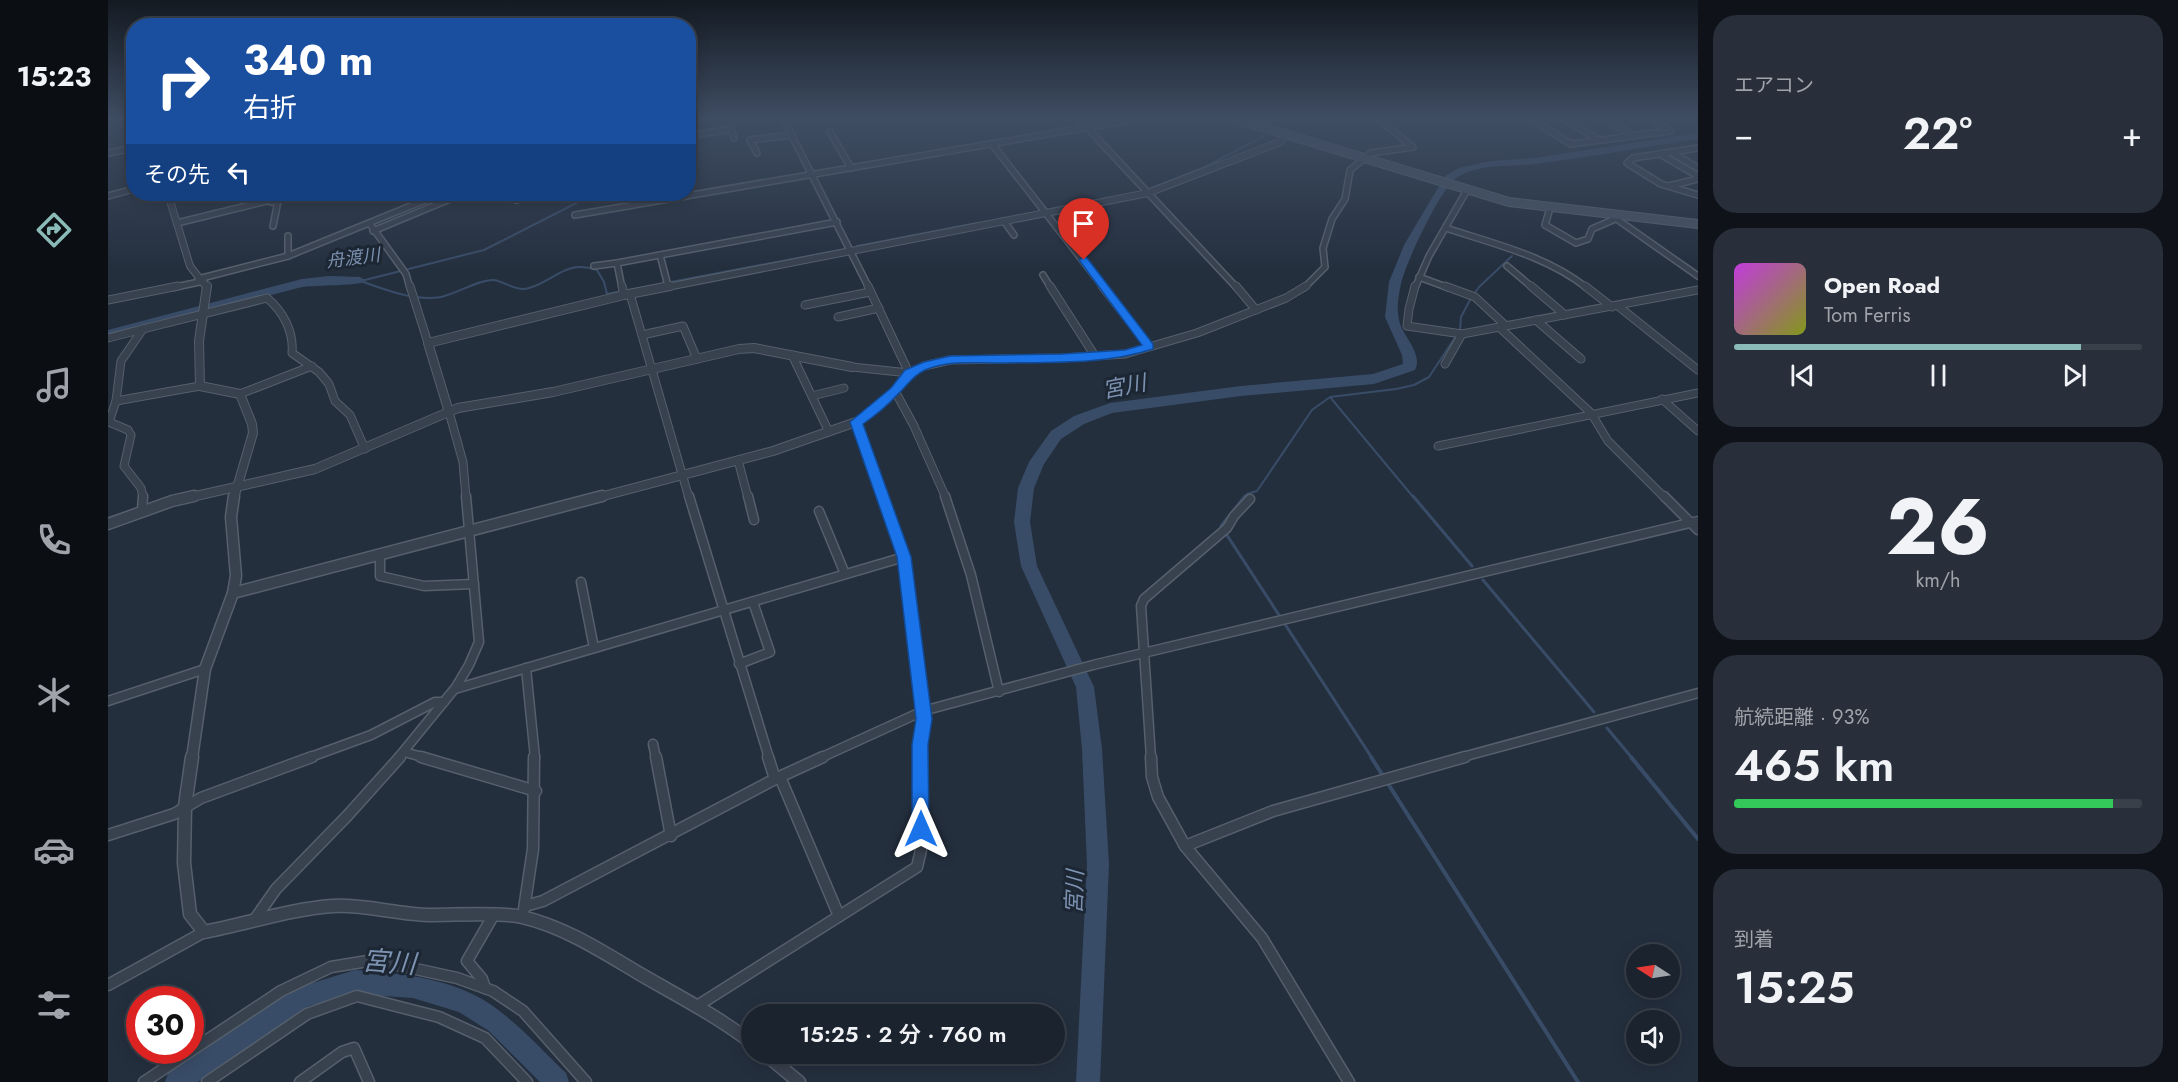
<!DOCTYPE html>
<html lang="ja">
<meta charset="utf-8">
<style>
:root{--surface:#1b232e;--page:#282f3a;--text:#f1f3f6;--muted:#a0a4aa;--line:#39404a;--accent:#8bbbb9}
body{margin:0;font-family:Jost,"Noto Sans JP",sans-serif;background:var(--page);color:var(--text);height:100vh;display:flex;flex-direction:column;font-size:22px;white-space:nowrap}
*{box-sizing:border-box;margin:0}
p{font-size:20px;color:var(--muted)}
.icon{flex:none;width:33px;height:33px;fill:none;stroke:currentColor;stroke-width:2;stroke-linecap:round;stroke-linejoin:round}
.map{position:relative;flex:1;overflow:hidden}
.side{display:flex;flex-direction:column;gap:15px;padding:15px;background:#0f1319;width:480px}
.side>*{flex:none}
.top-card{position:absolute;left:18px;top:18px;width:570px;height:183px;border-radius:24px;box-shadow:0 3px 15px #0003,0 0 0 2px var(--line);background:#1a4fa0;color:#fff;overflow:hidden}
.needle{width:39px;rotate:282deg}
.tools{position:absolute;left:1518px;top:944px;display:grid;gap:12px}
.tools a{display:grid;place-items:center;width:54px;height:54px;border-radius:50%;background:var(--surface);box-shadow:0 3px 15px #0003,0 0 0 2px var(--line);font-size:30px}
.speed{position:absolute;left:18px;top:986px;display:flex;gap:12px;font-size:30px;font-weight:700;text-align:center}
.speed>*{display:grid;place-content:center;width:78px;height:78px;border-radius:50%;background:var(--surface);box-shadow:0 3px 15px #0003,0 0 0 2px var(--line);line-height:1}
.speed .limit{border:9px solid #d22;background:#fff;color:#111}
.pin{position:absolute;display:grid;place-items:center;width:51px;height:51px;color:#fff;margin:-62px -26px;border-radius:50% 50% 50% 0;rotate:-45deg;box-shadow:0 0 6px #0007}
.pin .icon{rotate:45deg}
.me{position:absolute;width:66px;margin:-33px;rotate:0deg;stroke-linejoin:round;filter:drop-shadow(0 0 4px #0008)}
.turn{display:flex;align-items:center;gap:21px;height:126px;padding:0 18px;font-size:27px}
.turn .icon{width:78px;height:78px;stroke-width:2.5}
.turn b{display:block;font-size:42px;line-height:51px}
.then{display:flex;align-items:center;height:57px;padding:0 18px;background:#0003;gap:12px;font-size:22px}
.big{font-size:45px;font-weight:600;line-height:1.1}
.side .tile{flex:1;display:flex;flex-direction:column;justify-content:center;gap:9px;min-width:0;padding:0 21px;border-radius:24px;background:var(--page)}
.side .dial{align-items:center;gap:0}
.dial b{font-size:78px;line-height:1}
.song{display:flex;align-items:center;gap:18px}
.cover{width:72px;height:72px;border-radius:9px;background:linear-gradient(135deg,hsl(290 70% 55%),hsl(70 70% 35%))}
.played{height:6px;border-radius:3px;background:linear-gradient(90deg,var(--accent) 85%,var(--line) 85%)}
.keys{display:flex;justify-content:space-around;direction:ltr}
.heat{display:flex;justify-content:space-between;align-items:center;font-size:33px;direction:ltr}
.charge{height:9px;border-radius:4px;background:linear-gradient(90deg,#34c759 93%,var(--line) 0)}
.trip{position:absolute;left:633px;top:1004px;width:324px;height:60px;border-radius:30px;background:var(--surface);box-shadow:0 3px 15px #0003,0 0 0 2px var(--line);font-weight:600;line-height:60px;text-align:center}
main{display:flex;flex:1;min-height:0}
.menu{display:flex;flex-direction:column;width:108px;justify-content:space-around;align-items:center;background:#0b0e12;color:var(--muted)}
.menu .icon{width:42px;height:42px}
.menu .selected{color:var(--accent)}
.menu b{font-size:27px;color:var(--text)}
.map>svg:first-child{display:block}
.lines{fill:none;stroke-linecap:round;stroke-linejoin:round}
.stream-far2{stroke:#394c67;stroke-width:2}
.stream-far1{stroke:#394c67;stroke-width:3}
.stream{stroke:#394c67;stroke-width:4}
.river{fill:#394c67;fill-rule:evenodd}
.minor-far3-casing{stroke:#565f6c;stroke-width:8}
.minor-far2-casing{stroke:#565f6c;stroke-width:9}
.minor-far1-casing{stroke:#565f6c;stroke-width:11}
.minor-casing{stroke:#565f6c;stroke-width:13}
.tertiary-far3-casing{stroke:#565f6c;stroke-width:8}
.tertiary-far2-casing{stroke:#565f6c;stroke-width:10}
.tertiary-far1-casing{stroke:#565f6c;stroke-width:13}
.tertiary-casing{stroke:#565f6c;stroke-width:15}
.secondary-casing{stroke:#565f6c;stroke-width:10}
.minor-far3{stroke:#38414e;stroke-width:5}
.minor-far2{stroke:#38414e;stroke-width:7}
.minor-far1{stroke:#38414e;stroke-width:8}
.minor{stroke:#38414e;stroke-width:10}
.tertiary-far3{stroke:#38414e;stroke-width:6}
.tertiary-far2{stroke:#38414e;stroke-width:8}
.tertiary-far1{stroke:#38414e;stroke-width:10}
.tertiary{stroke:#38414e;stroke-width:12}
.secondary{stroke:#465061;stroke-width:8}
.route{fill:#1a73e8;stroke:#114b97;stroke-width:1.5}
.labels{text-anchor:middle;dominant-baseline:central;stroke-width:6;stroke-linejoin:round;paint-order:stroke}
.far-water-label{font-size:18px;font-style:italic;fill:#7c92b1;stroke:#1d2633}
.water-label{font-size:22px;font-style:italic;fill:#7c92b1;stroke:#1d2633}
.near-water-label{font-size:27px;font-style:italic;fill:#7c92b1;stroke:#1d2633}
</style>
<main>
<nav class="menu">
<b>15:23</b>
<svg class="icon selected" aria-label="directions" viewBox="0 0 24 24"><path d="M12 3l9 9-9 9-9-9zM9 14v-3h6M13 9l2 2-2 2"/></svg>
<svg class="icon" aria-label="music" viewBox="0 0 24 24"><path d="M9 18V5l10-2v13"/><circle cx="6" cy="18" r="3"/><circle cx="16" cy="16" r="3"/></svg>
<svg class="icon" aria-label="phone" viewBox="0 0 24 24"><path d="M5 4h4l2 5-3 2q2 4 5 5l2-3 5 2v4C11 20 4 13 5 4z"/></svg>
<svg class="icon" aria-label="climate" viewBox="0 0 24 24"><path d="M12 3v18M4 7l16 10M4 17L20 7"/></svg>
<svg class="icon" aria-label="car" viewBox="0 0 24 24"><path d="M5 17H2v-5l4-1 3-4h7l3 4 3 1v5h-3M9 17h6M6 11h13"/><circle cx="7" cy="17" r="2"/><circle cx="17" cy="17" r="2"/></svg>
<svg class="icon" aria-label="filters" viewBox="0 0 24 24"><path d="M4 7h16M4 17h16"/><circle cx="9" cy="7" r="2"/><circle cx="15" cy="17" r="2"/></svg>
</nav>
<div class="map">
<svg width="1590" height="1082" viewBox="0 0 1590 1082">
<rect width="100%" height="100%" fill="#242f3e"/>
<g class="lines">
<!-- stream-far2 -->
<g class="stream-far2">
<path d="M1041,189L1099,166L1156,136"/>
<path d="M749,246L869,223"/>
<path d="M252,281C277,289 306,302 333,297C348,294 372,279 386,280C398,282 408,292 421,288C448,280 458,259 489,270L496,282L499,294L509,292"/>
<path d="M253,281L376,250L486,194"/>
<path d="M521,290L737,249"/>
<path d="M1222,397L1306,498"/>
<path d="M1136,498L1139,494L1149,491L1204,410L1222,397L1288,389L1306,385L1321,377L1352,330L1353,317L1363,298L1371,287L1404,256"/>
</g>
<!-- stream-far1 -->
<g class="stream-far1">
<path d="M1137,496L1113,526L1264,758"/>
<path d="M1305,496L1364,566"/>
<path d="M1375,580L1486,712"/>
<path d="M1499,728L1524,758"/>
</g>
<!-- stream -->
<g class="stream">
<path d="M1263,757L1470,1082"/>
<path d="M1523,757L1590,839"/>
</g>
<!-- river -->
<g class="river">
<path d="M1590,133V139C1536,147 1482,157 1427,164C1402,167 1369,163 1347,179C1332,190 1297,264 1293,284C1290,297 1288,311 1292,324C1297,338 1315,355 1307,370L1266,384L1133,396L1004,413L976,424L953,439L936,464L926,488L922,522L929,566L986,687L994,749L1001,864L992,1082H968L979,864L974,749L968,687L913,566L906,522L910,488L921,462L943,431L966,416L1002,403L1133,386L1265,374L1295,364L1294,355L1277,317L1281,282L1296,245L1337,176L1351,168L1383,161L1426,158Z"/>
<path d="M221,276L252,277L258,281C253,286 207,285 194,287L0,338V330L194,279Z"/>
<path d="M247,970C301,974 355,979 398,1016C419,1033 438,1054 458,1073L461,1082H432L381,1031L351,1012L305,998L247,994L201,1006L90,1082H57L60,1073L188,988Z"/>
</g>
<defs>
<g id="minor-far3">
<path d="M675,118L761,288"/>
<path d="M970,118L1129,288"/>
<path d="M1421,118L1463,144L1562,131L1540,118"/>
<path d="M1454,118L1491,140"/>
<path d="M1495,118L1525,135"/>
<path d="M1138,122L1163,118"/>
<path d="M722,132L743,168"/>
<path d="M580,136L623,129L626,138"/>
<path d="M884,144L996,288"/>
<path d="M1590,148L1525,158L1519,163L1553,184L1590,195"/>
<path d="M1563,152L1590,168"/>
<path d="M0,153L26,148"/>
<path d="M649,153L642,140L683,135"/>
<path d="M1552,154L1590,176"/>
<path d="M1561,186L1590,179"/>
<path d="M408,194L409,200"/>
<path d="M0,196L26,189"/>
<path d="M62,199L75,195L116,198"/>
<path d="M1442,208L1437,225L1468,243L1480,239L1484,229L1507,219"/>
<path d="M467,215L1034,118"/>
<path d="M1503,215L1590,276"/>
<path d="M896,221L906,235"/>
<path d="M69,223L163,200V202L170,201L165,226"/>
<path d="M262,224L298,274L302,288"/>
<path d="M1338,228C1386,244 1439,256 1479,288"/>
<path d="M265,231L354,194"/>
<path d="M180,236V256"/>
<path d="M552,255L560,286"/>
<path d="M486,266L509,263"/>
<path d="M1399,266L1425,288"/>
<path d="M935,275L943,288"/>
<path d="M1311,277L1341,288"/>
<path d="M90,279L180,256L332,194"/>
<path d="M63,288L96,281"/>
<path d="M514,288L509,263L729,222"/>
<path d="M1196,288L1217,267L1215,248L1224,219L1237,199L1242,170L1263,153L1305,147L1269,118"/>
<path d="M1307,288L1321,256L1359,190"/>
</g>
<g id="minor-far2">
<path d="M302,286L320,343"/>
<path d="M514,286L516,295"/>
<path d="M760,286L801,373"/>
<path d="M942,286L987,356"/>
<path d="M994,286L1041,346"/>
<path d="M1128,286L1148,310"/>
<path d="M1307,286L1301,309L1299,326L1354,334L1590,290"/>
<path d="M1337,286L1367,297L1397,325"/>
<path d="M1423,286L1457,315"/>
<path d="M1477,286L1504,307"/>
<path d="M522,294L581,498"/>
<path d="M0,300L70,286"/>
<path d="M697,305L762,292"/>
<path d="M1510,306L1590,370"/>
<path d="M730,317L771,308"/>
<path d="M1428,320L1473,359"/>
<path d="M1391,327L1483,413L1500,441L1557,498"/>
<path d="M534,335L575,326L589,359"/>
<path d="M0,338L35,329"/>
<path d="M684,355L721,432"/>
<path d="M1337,364L1354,334"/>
<path d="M744,367L801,373"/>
<path d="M787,391L806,426L838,498"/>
<path d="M132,394L204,366"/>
<path d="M704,396L736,388"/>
<path d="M1554,399L1590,431"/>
<path d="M8,401L92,386"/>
<path d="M341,412L355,462L358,498"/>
<path d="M1330,446L1590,393"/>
<path d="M630,460L640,498"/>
<path d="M35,498L33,488L16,466L23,435L20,430L1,422L8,401L13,361L35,329L159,298C175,311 186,332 184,353L211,372L221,384L227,401L242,415L257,449"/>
<path d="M775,498L748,422L766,410L787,391L801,373L816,366L842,360L954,358L1017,354L1089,333L1178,298L1198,286"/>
</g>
<g id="minor-far1">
<path d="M581,496L661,758"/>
<path d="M640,496L646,520"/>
<path d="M774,496L796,557L816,719L812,758"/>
<path d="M837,496L863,575L891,692"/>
<path d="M1556,496L1590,530"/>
<path d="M34,510L35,496"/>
<path d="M711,511L737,574"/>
<path d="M272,555V576L316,586L366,584"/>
<path d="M473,582L486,648"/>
<path d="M631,664L662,652L645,602"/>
<path d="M418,668L427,758"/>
<path d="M347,689L796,557"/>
<path d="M0,701L97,669"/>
<path d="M545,744L548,758"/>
<path d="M296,752L318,758"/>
<path d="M200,758L263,735L327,702H336"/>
<path d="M290,758L348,687L361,665L371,642L358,496"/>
<path d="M712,758L815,711L985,665L1590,521"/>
<path d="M1043,758L1033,606L1036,599L1119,528L1126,516L1142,499"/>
<path d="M1351,758L1590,693"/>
</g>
<g id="minor">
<path d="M313,757L428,791"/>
<path d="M548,757L563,836"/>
<path d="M660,757L667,779"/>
<path d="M1043,757L1044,777L1050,797L1077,846L1154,938L1241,1082"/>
<path d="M672,777L731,916"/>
<path d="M0,835L66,814L93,798L204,757"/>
<path d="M1077,846L1165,811L1357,757"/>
<path d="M417,906L435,901L667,779L715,757"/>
<path d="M416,909L425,849L426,757"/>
<path d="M147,919L168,889L240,815L292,757"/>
<path d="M0,985L96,932"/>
<path d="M377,988L374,979L359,961L385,916"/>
<path d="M589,1006L809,867L813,850L812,757"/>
<path d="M36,1082L173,991L223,967L266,960L349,978L385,991L415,1011L478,1082"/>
<path d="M99,1082L199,1014L249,996L331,1017L377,1038L419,1082"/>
<path d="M192,1082L234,1052L246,1048L261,1082"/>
</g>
<g id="tertiary-far3">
<path d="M60,194L82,266L99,288"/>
<path d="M554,288L1040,193L1172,142L1178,135"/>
</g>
<g id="tertiary-far2">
<path d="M99,286L91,341L92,386L132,394L144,424L145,433L126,498"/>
<path d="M341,412L320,343L516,295L562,286"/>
<path d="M79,498L207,469L350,408L445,392L631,349L646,348L744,367"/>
<path d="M488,498L665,451L748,422"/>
</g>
<g id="tertiary-far1">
<path d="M0,524L64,501L86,496"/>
<path d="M125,593L494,496"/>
<path d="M84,758L97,669L125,593L128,576L123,517L126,496"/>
</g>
<g id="tertiary">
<path d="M84,757L77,806L76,863L82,914L96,932C139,924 181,909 225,906C257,904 291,915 324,915C348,915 393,912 414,917C457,927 495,952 532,974C570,996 609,1016 644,1043"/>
<path d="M656,1053L691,1082"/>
</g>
<path id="secondary" d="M1124,118L1401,202L1590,224"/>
</defs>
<!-- minor-far3 casing -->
<use href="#minor-far3" class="minor-far3-casing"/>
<!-- minor-far2 casing -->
<use href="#minor-far2" class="minor-far2-casing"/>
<!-- minor-far1 casing -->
<use href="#minor-far1" class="minor-far1-casing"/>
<!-- minor casing -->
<use href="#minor" class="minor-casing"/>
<!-- tertiary-far3 casing -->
<use href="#tertiary-far3" class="tertiary-far3-casing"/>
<!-- tertiary-far2 casing -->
<use href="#tertiary-far2" class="tertiary-far2-casing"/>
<!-- tertiary-far1 casing -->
<use href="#tertiary-far1" class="tertiary-far1-casing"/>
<!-- tertiary casing -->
<use href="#tertiary" class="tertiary-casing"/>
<!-- secondary casing -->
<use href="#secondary" class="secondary-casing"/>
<!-- minor-far3 -->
<use href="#minor-far3" class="minor-far3"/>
<!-- minor-far2 -->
<use href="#minor-far2" class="minor-far2"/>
<!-- minor-far1 -->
<use href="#minor-far1" class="minor-far1"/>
<!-- minor -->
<use href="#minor" class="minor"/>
<!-- tertiary-far3 -->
<use href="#tertiary-far3" class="tertiary-far3"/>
<!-- tertiary-far2 -->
<use href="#tertiary-far2" class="tertiary-far2"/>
<!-- tertiary-far1 -->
<use href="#tertiary-far1" class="tertiary-far1"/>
<!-- tertiary -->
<use href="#tertiary" class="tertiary"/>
<!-- secondary -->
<use href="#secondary" class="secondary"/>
</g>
<!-- sky -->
<linearGradient id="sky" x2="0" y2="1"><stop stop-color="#141a22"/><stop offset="0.44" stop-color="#3f4d63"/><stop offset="1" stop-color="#3f4d63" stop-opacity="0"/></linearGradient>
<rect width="1590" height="269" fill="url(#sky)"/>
<!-- route -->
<path class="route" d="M976,257L979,258L1045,344V349C996,365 941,362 890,363C866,363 839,360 817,370C804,376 800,385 790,394C779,406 768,415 755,424L803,557L824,719L820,745L821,829L819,835L813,838L807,835L804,829V745L808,719L789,557L742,422L783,388L797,370L816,362L842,356L954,354L1017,350L1034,345L971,260Z"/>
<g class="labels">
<!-- far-water labels -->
<g class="far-water-label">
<text transform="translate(245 258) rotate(-7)">舟渡川</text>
</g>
<!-- water labels -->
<g class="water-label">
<text transform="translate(1016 386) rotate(-11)">宮川</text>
<text transform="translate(966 892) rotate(-88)">宮川</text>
</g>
<!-- near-water labels -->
<g class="near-water-label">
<text transform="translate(281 962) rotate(4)">宮川</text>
</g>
</g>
</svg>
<div class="tools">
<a><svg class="needle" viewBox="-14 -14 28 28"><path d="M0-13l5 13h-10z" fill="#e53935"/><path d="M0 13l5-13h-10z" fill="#a0a4aa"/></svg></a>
<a><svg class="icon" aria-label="sound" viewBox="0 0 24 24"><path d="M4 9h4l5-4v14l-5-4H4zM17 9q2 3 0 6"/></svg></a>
</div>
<div class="speed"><div class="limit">30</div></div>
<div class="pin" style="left:976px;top:260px;background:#d93025"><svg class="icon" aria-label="arrive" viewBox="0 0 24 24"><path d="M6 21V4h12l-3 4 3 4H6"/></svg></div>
<svg class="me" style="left:813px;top:829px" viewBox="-20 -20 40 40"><path d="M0-17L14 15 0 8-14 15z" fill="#1a73e8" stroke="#fff" stroke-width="4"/></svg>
<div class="trip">15:25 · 2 分 · 760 m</div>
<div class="top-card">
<div class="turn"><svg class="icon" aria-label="right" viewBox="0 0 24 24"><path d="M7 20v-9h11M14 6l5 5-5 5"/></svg><div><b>340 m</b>右折</div></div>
<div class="then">その先<svg class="icon" aria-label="left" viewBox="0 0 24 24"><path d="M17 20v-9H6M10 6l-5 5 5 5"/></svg></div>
</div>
</div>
<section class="side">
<div class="tile"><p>エアコン</p>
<div class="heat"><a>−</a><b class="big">22°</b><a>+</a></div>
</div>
<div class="tile">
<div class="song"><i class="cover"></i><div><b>Open Road</b><p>Tom Ferris</p></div></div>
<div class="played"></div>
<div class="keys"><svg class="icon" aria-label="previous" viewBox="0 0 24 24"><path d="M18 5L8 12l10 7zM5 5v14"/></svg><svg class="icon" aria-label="pause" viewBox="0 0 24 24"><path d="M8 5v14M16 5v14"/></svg><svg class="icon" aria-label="next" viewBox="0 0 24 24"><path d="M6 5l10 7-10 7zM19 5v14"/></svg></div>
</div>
<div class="tile dial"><b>26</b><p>km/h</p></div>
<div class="tile"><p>航続距離 · 93%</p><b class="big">465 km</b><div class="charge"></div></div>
<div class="tile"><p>到着</p><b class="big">15:25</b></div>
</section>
</main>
